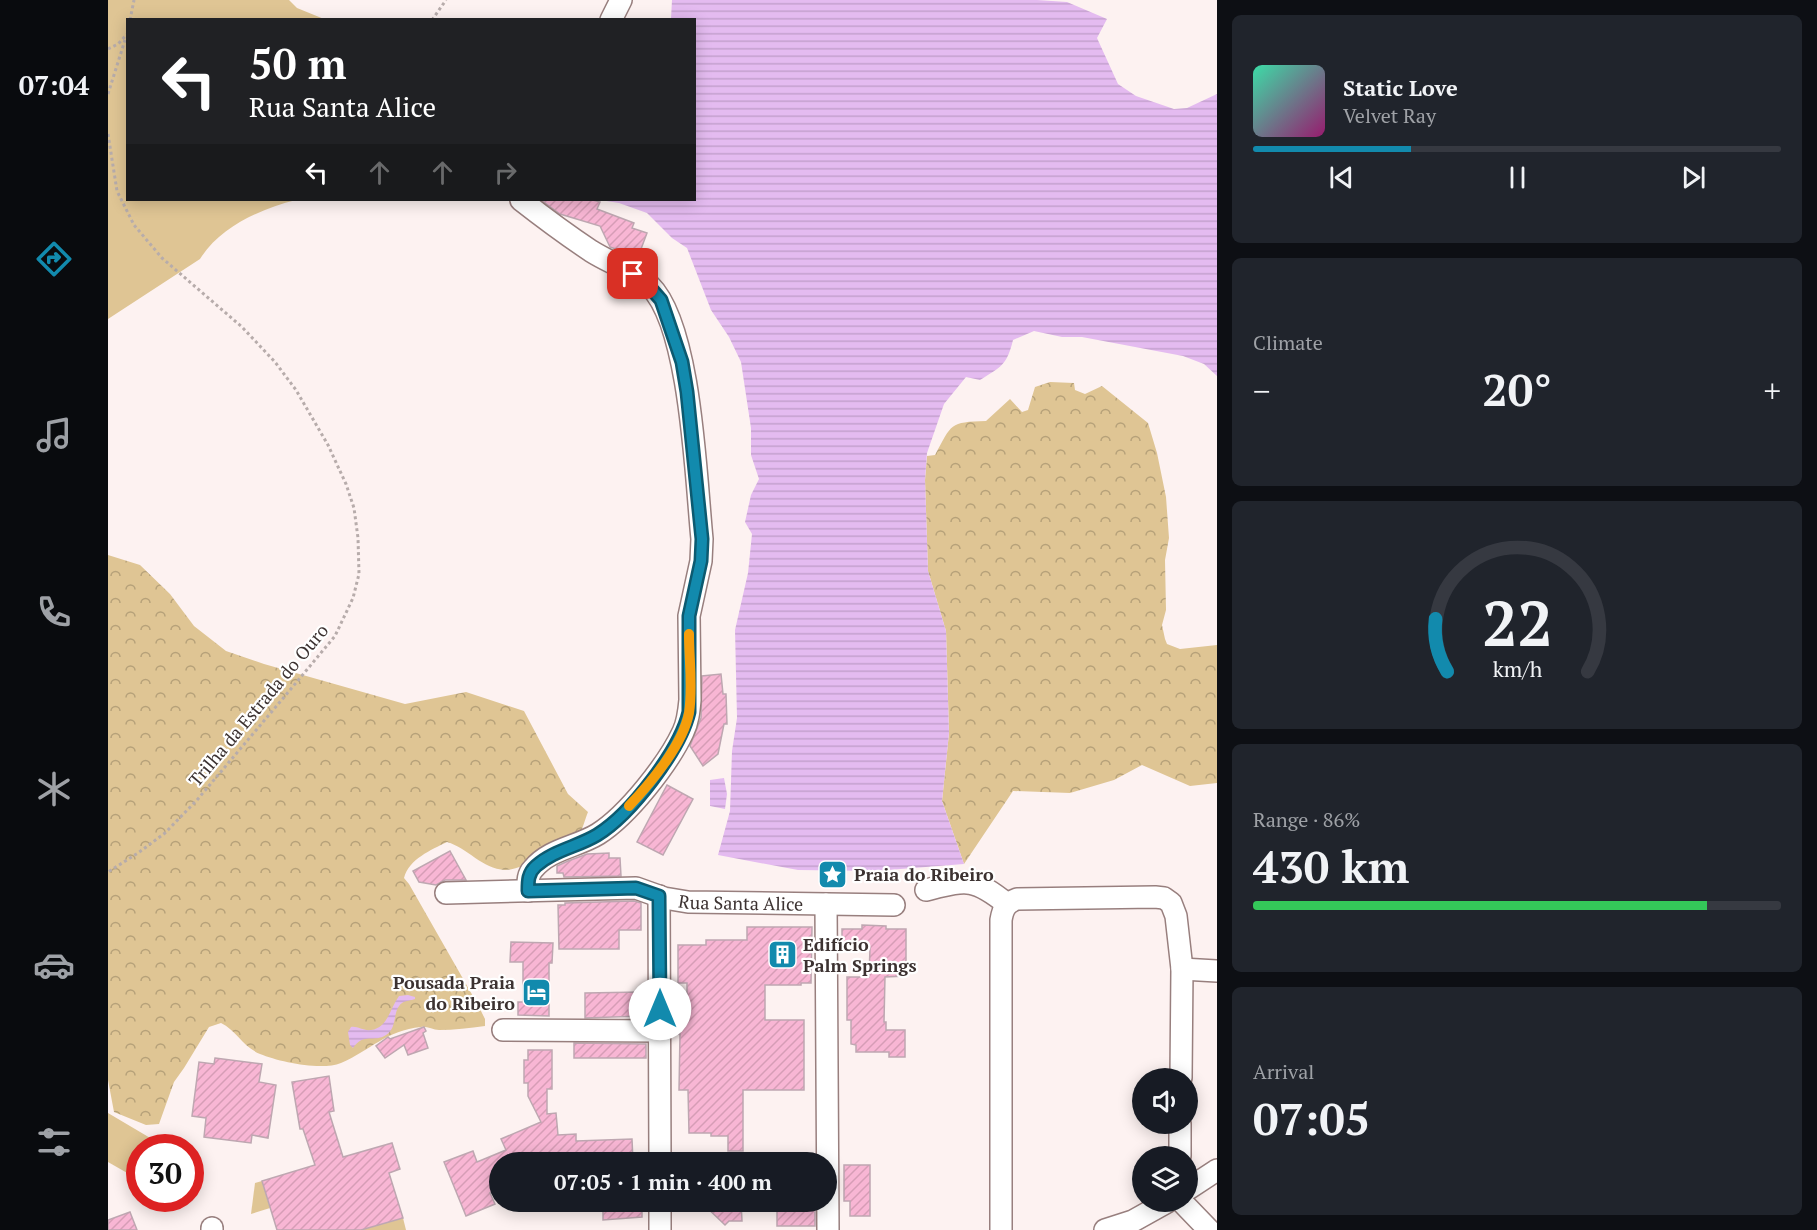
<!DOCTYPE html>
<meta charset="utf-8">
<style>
:root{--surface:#171b24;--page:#20242c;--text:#f1f3f6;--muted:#9ea1a6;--line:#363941;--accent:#128aad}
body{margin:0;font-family:"PT Serif",serif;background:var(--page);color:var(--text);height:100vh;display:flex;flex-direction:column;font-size:22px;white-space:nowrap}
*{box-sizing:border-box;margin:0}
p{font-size:20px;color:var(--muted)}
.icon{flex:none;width:33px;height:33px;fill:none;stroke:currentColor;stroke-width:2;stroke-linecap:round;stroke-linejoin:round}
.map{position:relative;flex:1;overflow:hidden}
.drawer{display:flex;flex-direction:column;gap:15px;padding:15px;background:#0d0f14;width:600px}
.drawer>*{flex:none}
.hud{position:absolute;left:18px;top:18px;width:570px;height:183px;border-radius:0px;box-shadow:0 3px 15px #0003;background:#202124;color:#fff;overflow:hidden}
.controls{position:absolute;left:1024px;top:1068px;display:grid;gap:12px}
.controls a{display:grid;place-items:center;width:66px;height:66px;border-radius:50%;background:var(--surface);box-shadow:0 3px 15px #0003;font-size:30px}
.speed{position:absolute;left:18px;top:1134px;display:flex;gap:12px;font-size:30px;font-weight:700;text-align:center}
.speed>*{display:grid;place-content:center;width:78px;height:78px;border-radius:50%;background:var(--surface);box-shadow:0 3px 15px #0003;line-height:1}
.speed .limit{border:9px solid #d22;background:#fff;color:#111}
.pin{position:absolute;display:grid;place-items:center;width:51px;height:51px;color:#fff;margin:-26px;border-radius:12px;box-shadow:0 3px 9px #0006}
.me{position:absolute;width:66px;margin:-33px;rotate:0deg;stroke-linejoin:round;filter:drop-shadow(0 0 4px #0008)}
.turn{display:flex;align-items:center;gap:21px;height:126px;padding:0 24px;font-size:27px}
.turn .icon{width:78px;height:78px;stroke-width:2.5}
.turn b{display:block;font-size:42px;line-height:51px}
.lanes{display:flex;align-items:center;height:57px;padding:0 24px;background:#0003;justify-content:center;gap:30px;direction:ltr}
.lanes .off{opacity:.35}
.big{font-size:45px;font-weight:800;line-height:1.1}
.drawer .tile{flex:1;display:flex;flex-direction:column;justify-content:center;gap:9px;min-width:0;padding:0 21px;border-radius:9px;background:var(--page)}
.drawer .dial{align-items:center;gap:0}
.dial svg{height:156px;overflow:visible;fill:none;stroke:var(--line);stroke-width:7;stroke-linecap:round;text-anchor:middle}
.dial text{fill:var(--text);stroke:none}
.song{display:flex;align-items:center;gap:18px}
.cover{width:72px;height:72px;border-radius:9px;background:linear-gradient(135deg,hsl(160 70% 55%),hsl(320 70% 35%))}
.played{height:6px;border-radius:3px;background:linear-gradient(90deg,var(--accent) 30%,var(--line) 30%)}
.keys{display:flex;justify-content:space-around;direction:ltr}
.heat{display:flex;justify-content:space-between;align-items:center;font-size:33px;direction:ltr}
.charge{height:9px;border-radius:4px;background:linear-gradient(90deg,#34c759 86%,var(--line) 0)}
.trip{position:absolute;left:381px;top:1152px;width:348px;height:60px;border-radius:30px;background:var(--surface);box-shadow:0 3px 15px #0003;font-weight:800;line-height:60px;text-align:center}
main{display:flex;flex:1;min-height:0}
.dock{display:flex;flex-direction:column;width:108px;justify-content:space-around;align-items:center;background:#090b0e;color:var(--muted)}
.dock .icon{width:42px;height:42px}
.dock .active{color:var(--accent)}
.dock b{font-size:27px;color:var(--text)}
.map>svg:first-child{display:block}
.grass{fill:#dfc594}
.forest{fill:url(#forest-crowns)}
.water{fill:url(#water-rules)}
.building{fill:url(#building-hatch);stroke:#bea7b1;stroke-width:1.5}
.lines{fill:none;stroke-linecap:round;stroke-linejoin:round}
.minor-casing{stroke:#987f7e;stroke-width:24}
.path{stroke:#b7acab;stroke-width:3;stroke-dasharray:3 3;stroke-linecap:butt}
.minor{stroke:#fff;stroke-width:21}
.route-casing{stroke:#0c5a70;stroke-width:15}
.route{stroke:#128aad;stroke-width:10}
.slow{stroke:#f59e0b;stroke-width:10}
.labels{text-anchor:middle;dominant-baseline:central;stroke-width:4.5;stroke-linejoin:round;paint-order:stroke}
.street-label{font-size:18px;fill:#3c3231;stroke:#fff}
.poi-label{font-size:18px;font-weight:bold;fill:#3c3231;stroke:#fff;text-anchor:start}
</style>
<main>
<nav class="dock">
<b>07:04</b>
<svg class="icon active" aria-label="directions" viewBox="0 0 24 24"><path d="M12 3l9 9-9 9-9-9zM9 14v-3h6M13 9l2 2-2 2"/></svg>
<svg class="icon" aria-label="music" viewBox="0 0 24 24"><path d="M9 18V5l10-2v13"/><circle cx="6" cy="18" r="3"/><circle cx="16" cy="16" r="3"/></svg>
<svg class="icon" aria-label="phone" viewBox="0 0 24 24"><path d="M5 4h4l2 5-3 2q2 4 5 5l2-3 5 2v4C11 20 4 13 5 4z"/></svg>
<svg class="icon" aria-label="climate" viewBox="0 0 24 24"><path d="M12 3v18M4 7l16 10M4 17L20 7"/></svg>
<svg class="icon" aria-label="car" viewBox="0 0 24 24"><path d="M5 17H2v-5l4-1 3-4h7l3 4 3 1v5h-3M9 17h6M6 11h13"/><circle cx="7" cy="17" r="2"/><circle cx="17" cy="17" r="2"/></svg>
<svg class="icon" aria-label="filters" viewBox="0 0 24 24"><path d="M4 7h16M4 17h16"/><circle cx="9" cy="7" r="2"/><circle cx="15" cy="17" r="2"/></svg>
</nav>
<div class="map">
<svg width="1109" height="1230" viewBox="0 0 1109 1230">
<defs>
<pattern id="forest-crowns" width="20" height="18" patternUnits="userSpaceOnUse" patternTransform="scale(1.5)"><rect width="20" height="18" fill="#dfc594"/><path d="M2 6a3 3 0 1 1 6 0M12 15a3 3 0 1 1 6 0" fill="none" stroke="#b6a179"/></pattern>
<pattern id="water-rules" width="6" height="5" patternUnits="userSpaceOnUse" patternTransform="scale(1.5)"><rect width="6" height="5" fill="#e4bbf0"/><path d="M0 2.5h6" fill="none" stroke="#c4a1ce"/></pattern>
<pattern id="building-hatch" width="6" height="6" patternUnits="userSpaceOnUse" patternTransform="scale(1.5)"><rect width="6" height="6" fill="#f8b6d4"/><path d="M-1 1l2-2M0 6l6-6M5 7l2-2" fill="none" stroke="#d69db6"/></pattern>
</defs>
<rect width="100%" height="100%" fill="#fdf2f1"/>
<!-- grass -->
<g class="grass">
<path d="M0,0H181L189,8L216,19L20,20V200H188C152,209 112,227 92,259L0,319Z"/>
<path d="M0,1113L49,1142L46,1147L32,1148L31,1172L28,1178L0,1162Z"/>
<path d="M154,1181L162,1208L143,1214L147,1183Z"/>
<path d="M295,1218L298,1230H253Z"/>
</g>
<!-- forest -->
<g class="forest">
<path d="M942,382L966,383L967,390L977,394L994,386L1040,423L1049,453L1058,497L1061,538L1057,560L1058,610L1054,625L1057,639L1059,644L1072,649L1109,645V783L1082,786L1034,765L1006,780L962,793L905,791L856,864L834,801L841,733L838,631L820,571L817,480L819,456L827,455C844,424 841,422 878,421L902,399L914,412L920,410L927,387Z"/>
<path d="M0,555L32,565L62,594L86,626L118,651L156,664L297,704L358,692L416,711L460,794L480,812C477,819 475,829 471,834C460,844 412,871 397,870C374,869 360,848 339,842C323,850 301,859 296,878L301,884L370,1005L377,1019V1026C362,1028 346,1030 331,1030C325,1030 319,1026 313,1027C279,1030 261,1051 233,1063C213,1071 172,1062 152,1054C135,1047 128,1030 113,1023L101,1027L76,1068L66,1082L51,1124L38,1125L6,1112L0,1080Z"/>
</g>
<!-- water -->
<g class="water">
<path d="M564,0H929L959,2L999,19L989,38L1010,84L1028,96L1066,109L1079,108L1109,94V376L1096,364L1075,356L974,337H954L926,331L905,340C899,365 893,367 872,380L858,377L836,404L819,453L817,480L820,571L838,631L841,733L834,801L856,864L767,871L690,870L610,855L622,811L624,751L629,718L627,630L640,573L644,534L637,522L643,495L651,479L643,455V428L633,362L621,337L603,310L579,248L564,238L539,213L511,203L492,200H586V20L563,19Z"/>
<path d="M616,778L619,794L617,809L602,806V780Z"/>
<path d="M300,995L307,997V999C303,1001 298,1000 294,1003C284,1010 290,1028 278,1035C266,1043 256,1032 245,1048L242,1045L240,1032L243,1027C250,1026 255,1031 263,1030C280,1028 282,1008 291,996Z"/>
</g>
<!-- building -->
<g class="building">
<path d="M433,200H485L492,202L489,209L526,223L524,228L539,233L530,257L502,247L492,226L452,214Z"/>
<path d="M613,674L615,694H618L619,724H616L610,754L595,766L582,746L593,718L594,676Z"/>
<path d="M559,785L585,799L555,855L529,842Z"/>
<path d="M342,851L358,880H337L328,885L311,882L305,871Z"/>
<path d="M501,853V858H512L513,876L456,877L455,873H449V866L460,861L479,854Z"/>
<path d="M526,901L533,903V930H511V949H451L450,905H457V903Z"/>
<path d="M754,925L778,926V929H798V976L777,977L776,1022H778V1030H797V1057H781V1052H748V1045L743,1044V1020H739V977H761L762,948L734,947V929H754Z"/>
<path d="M639,927H704L703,983H693V985H657V1020H696V1090H635V1151H620V1136H603V1133H581L580,1090H571L572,1034H570V1020H579V983H570V945H598V940H639Z"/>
<path d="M403,942L445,943L444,963H441V1016L410,1015V1002H415V962H402Z"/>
<path d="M533,992V1016L477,1018V993Z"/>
<path d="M316,1027L318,1031L315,1033L320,1048L300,1055L296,1045L277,1058L268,1046L280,1037L282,1039Z"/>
<path d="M466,1043L538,1044V1058H466Z"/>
<path d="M420,1050H444V1089H439V1114L448,1113L450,1135L468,1134V1141L524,1139L525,1162H392V1189L382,1193L387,1204L358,1216L336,1162L365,1151L369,1162L398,1150L393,1139L433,1122L420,1096V1083H416V1060H420Z"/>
<path d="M107,1058L154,1064L151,1082L168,1085L160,1138L144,1135L143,1143L96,1137L98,1118L84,1116L91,1062L106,1064Z"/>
<path d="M221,1076L226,1111L221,1112L235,1157L284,1143L292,1169L281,1173L295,1218L253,1230H169L154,1181L207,1165L195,1129H192L184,1082Z"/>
<path d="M736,1165H762V1216H742V1201H736Z"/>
<path d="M495,1202H534V1217L495,1220Z"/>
<path d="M593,1202H633L634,1221H621L617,1225Z"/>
<rect x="669" y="1202" width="38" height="24"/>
<path d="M22,1212L29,1230H0V1220Z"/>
</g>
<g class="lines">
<defs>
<g id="minor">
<path d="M503,20L513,0"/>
<path d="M413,200C436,218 459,235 483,251C502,263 526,271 542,286C583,326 588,480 594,539L593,561L581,616L582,700C581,711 580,722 575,732C560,764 520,815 490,834C469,847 441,849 425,869C419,875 420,883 420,891"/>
<path d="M818,890C859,880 865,877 899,904"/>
<path id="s1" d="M338,893L528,888L556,898L580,902L786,905"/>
<path d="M551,896L552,1162"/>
<path d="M718,904L720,1230"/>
<path d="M1074,969L1109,971"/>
<path d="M395,1030L552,1031"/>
<path d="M1072,1156V1124"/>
<path d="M1080,1189L1109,1170"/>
<path d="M552,1202V1230"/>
<path d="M1074,1202L1101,1230"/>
<path d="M104,1230V1228"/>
<path d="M893,1230V920C895,908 898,903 909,899L1047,897L1056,898L1063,903L1068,916L1074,969L1073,1078"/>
<path d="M997,1230L1025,1221L1059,1202"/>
</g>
</defs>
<!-- minor casing -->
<use href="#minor" class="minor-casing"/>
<!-- path -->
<g class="path">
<path d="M22,20L26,0"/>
<path d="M324,20L338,0"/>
<path d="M0,49L10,44L20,33"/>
<path d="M0,94L17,40"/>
<path d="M0,134L9,191L26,225L54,258L134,327L167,362L188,390L220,445L238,484L246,508L250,538L251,574L245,598L227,636L177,696L89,800L57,833L30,853L0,872"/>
</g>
<!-- minor -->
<use href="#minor" class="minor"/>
</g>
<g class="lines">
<defs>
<path id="route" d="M525,274L539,284L553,300L574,362L579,392L594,539L593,561L581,616V712C572,750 523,814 489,835C469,847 446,850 428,866C420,873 420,881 420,891L528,888L551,896L552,1009"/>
</defs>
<!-- route casing -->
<use href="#route" class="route-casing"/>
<!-- route -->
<use href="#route" class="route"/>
<!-- slow -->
<path class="slow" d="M521,806C543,783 575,744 581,713C585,688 581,659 581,634"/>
</g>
<!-- icons -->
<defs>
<symbol id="sight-square" viewBox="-11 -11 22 22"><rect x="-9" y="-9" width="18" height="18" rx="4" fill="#128aad" stroke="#fff"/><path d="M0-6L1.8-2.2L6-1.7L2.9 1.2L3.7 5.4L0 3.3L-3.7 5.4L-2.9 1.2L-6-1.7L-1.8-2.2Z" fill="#fff"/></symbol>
<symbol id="building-square" viewBox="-11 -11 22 22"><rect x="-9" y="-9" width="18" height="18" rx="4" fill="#128aad" stroke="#fff"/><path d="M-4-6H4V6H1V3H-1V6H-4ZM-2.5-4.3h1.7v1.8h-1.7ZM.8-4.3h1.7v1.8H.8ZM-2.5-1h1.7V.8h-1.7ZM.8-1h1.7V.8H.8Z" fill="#fff"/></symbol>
<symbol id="hotel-square" viewBox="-11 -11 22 22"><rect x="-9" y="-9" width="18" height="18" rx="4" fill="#128aad" stroke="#fff"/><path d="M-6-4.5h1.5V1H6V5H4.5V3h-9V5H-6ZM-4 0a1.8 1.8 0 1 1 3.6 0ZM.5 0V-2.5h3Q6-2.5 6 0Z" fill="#fff"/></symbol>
</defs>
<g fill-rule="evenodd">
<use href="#sight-square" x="708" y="858" width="33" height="33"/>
<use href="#building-square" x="658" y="938" width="33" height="33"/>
<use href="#hotel-square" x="412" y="976" width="33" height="33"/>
</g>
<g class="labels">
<!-- street labels -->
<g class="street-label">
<text transform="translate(150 705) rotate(-50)">Trilha da Estrada do Ouro</text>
<text stroke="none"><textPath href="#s1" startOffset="297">Rua Santa Alice</textPath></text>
</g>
<!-- poi labels -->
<g class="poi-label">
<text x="746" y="874">Praia do Ribeiro</text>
<text x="695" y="944">Edifício<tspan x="695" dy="21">Palm Springs</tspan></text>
<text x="407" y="982" text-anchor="end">Pousada Praia<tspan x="407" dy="21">do Ribeiro</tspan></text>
</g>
</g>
</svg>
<div class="controls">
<a><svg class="icon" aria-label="sound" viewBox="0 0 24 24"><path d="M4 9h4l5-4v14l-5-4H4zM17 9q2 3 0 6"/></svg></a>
<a><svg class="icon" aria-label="layers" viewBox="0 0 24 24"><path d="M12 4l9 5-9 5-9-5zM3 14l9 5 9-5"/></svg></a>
</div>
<div class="speed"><div class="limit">30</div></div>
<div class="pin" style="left:525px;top:274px;background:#d93025"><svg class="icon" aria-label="arrive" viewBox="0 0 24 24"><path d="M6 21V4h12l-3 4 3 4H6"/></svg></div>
<svg class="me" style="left:552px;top:1009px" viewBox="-20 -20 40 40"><circle r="19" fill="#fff"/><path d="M0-13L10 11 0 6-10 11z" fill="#128aad"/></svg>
<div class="trip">07:05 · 1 min · 400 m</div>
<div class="hud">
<div class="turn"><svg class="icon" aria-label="left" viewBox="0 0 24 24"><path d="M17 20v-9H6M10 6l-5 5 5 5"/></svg><div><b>50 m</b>Rua Santa Alice</div></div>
<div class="lanes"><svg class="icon" aria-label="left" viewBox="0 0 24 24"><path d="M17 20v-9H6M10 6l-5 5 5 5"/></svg><svg class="icon off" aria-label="ahead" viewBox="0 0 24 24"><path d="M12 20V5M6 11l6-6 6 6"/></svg><svg class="icon off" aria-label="ahead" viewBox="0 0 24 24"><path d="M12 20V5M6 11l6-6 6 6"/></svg><svg class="icon off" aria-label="right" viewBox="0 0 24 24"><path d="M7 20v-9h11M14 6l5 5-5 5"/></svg></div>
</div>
</div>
<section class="drawer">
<div class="tile">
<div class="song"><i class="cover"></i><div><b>Static Love</b><p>Velvet Ray</p></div></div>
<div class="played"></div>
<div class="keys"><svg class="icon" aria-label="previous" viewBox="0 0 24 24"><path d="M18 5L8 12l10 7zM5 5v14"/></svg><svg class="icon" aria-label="pause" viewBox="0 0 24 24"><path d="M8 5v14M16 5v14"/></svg><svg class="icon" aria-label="next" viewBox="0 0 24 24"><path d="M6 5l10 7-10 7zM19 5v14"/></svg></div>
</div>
<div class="tile"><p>Climate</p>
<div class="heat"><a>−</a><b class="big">20°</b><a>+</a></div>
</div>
<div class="tile dial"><svg viewBox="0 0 100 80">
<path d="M14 69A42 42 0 1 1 86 69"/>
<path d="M14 69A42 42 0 0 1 8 42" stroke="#128aad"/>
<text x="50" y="56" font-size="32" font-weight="700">22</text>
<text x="50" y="72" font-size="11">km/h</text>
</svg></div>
<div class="tile"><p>Range · 86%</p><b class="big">430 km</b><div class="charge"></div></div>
<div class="tile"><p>Arrival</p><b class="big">07:05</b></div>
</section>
</main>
